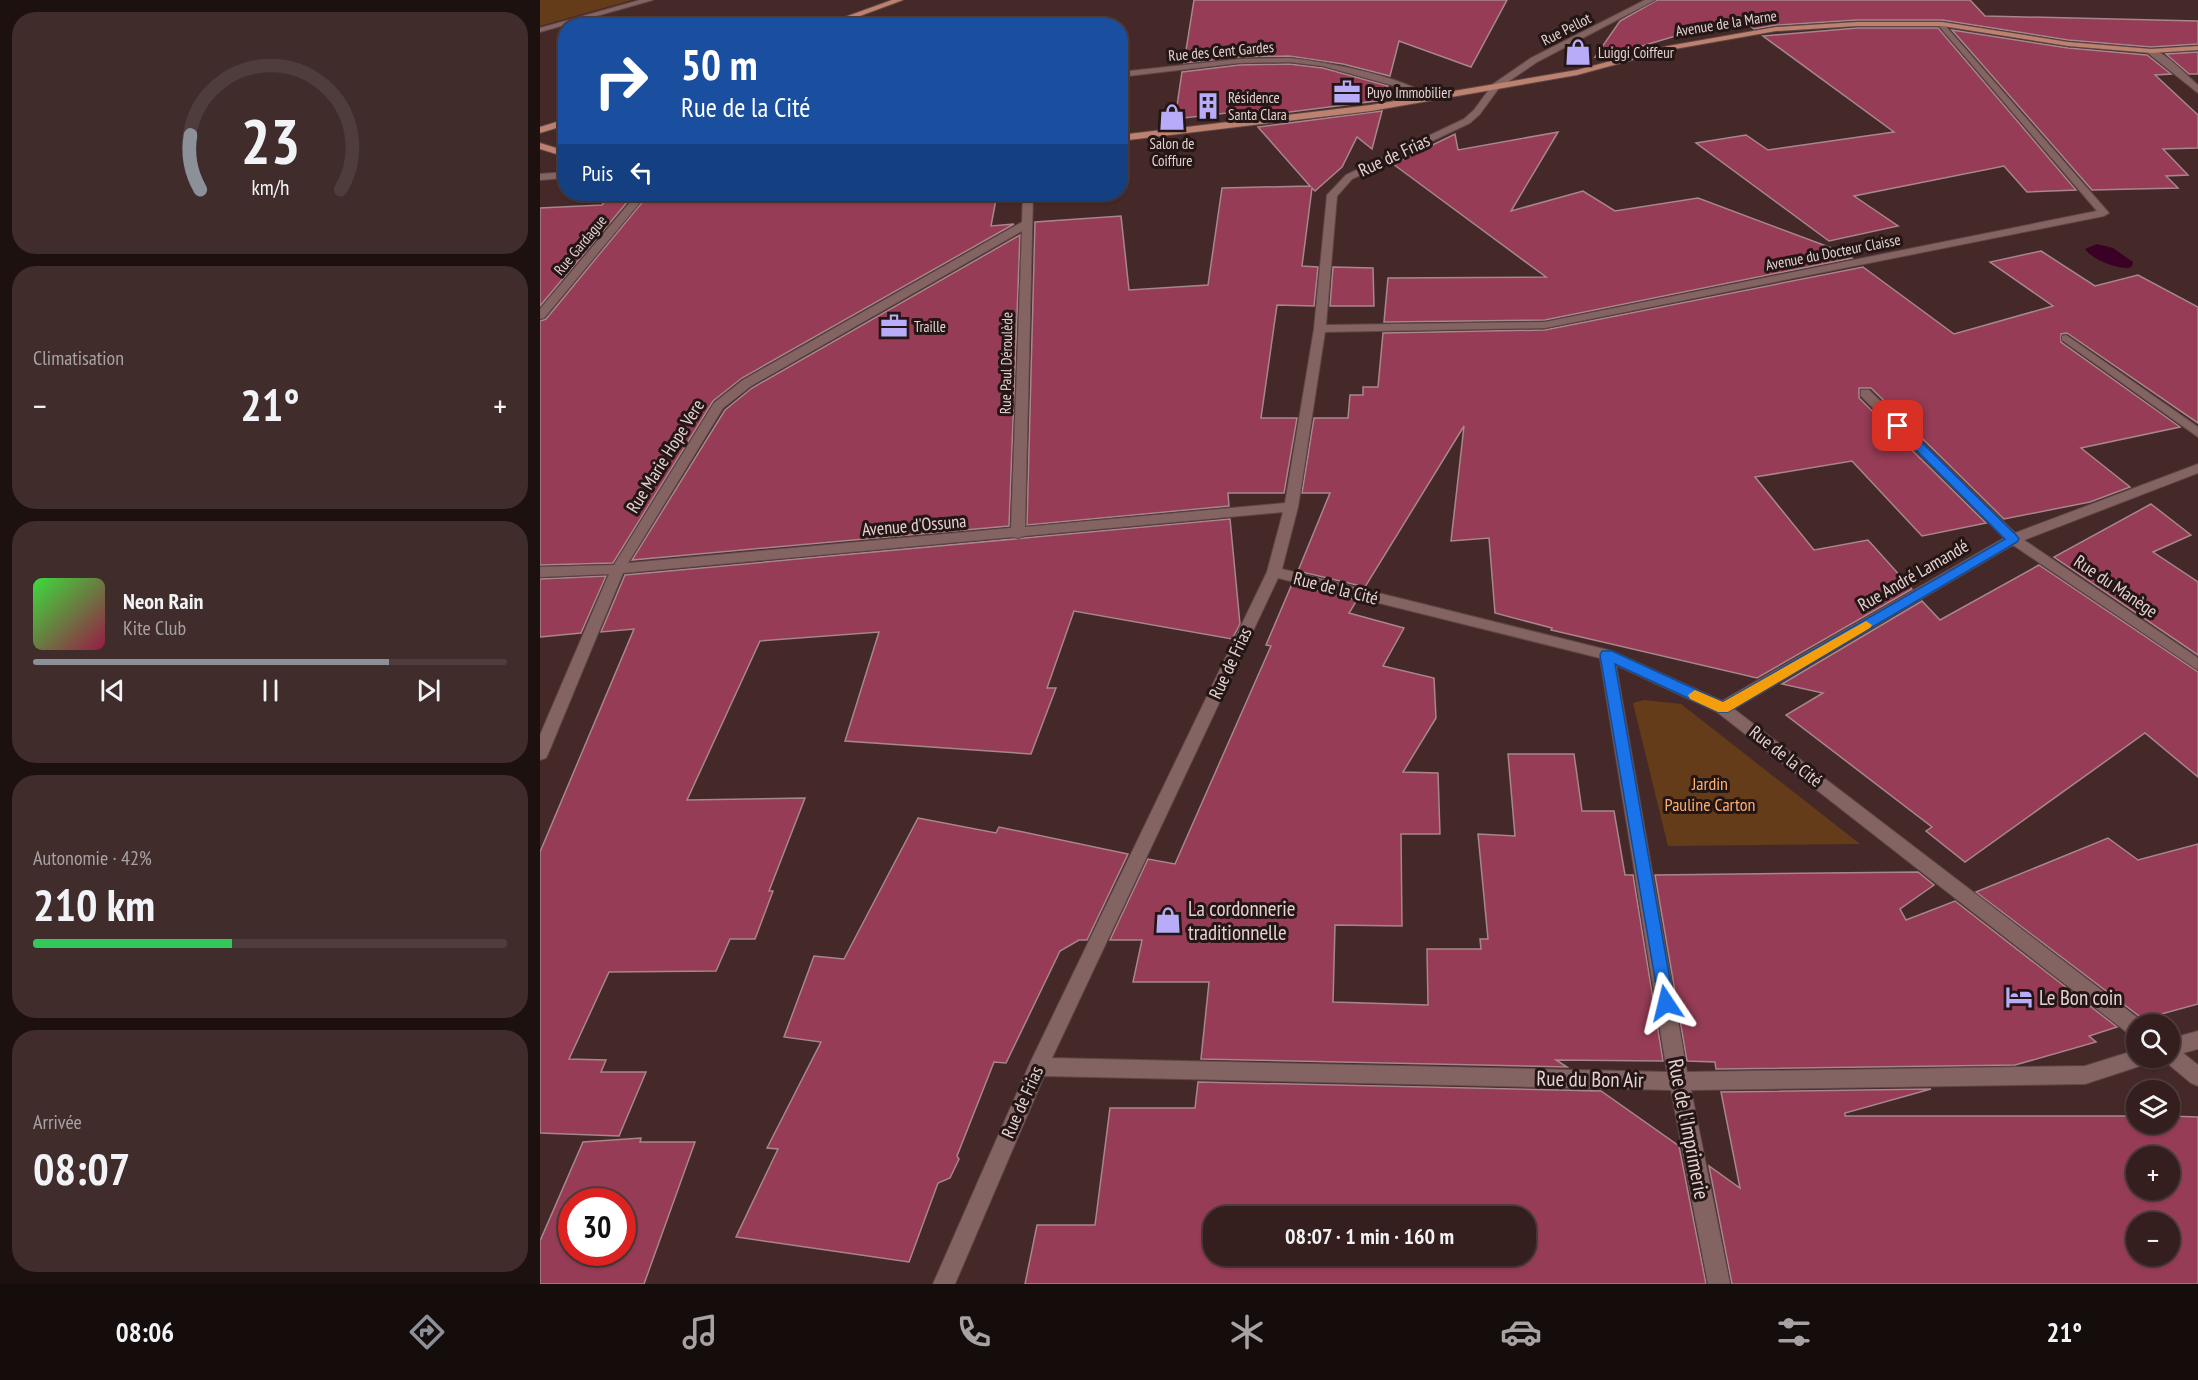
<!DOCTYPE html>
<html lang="fr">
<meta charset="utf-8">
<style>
:root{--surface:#341f1e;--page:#3f2c2b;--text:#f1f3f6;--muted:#a9a2a4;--line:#4e3d3c;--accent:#8c9099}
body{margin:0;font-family:"PT Sans Narrow",sans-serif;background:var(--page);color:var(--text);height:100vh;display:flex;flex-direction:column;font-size:22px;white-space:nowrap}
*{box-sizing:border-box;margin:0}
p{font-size:20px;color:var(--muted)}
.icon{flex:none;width:33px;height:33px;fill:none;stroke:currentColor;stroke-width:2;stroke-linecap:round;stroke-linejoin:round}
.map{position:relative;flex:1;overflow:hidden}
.drawer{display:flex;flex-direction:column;gap:12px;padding:12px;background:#1d1110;width:540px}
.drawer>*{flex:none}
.hud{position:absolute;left:18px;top:18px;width:570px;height:183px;border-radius:24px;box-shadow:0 2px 4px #0004,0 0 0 2px var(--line);background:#1a4fa0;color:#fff;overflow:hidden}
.fabs{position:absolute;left:1586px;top:1014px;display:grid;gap:12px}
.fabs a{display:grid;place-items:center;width:54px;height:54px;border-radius:50%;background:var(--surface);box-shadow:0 2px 4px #0004,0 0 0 2px var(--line);font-size:30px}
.speed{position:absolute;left:18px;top:1188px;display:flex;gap:12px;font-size:30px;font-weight:700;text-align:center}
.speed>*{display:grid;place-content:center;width:78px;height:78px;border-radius:50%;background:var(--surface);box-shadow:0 2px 4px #0004,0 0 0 2px var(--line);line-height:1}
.speed .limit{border:9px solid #d22;background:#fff;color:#111}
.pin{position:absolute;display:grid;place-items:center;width:51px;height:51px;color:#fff;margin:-26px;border-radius:12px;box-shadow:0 3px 9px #0006}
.me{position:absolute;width:66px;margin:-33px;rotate:350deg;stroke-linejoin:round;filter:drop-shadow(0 0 4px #0008)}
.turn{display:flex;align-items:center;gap:21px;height:126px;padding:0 24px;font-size:27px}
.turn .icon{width:78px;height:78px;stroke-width:2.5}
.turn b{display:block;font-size:42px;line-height:51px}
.then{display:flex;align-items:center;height:57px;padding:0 24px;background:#0003;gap:12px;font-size:22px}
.big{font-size:45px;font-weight:700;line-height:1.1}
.drawer .tile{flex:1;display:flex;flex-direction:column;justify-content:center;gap:9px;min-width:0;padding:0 21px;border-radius:24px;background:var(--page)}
.drawer .dial{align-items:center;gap:0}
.dial svg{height:156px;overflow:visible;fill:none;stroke:var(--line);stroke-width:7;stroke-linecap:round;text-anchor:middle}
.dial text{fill:var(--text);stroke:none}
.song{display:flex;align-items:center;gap:18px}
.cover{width:72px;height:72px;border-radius:9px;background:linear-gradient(135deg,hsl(120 70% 55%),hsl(340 70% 35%))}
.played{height:6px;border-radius:3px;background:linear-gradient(90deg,var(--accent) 75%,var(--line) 75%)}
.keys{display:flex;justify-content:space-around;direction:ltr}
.heat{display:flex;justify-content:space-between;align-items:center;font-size:33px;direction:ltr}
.charge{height:9px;border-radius:4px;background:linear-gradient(90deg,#34c759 42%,var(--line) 0)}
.trip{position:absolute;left:663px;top:1206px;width:333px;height:60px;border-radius:24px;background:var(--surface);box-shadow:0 2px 4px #0004,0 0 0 2px var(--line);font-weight:700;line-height:60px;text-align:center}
.dock{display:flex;height:96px;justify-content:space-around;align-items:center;background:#150c0c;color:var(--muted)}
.dock .icon{width:42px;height:42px}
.dock .selected{color:var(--accent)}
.dock b{font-size:27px;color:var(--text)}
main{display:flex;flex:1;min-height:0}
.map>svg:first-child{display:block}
.green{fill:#643c19}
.water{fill:#3a0026}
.building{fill:#963c56;stroke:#a7868d;stroke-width:1.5;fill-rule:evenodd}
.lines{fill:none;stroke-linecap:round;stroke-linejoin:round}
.minor-casing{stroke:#5e4746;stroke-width:2}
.major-casing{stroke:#5e4746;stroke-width:2}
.minor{fill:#846462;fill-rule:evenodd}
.major{fill:#bd816f;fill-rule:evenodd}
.route{fill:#1a73e8;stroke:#114b97;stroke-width:1.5}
.slow{fill:#f59e0b}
.labels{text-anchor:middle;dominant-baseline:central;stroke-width:6;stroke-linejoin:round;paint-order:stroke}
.far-street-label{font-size:15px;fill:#e4d1d0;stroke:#231615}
.far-poi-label{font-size:15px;fill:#e4d1d0;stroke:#231615;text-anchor:start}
.street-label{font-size:18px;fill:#e4d1d0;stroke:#231615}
.park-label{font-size:18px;fill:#feb06f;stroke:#231615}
.near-poi-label{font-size:21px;fill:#e4d1d0;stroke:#231615;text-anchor:start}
.near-street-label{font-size:21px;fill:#e4d1d0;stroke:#231615}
</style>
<main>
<section class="drawer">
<div class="tile dial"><svg viewBox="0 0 100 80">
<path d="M14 69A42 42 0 1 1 86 69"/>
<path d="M14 69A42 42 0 0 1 9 41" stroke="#8c9099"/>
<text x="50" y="56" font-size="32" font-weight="700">23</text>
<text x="50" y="72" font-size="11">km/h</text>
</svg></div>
<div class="tile"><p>Climatisation</p>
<div class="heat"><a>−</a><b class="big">21°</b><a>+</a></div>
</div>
<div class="tile">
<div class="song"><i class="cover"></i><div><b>Neon Rain</b><p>Kite Club</p></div></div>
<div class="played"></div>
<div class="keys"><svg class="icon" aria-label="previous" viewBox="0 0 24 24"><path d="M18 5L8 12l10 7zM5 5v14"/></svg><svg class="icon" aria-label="pause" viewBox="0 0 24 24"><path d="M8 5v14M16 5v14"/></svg><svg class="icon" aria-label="next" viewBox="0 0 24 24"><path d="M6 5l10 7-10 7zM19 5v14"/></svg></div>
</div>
<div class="tile"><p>Autonomie · 42%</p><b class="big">210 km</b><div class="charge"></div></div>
<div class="tile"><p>Arrivée</p><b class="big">08:07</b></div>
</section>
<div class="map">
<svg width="1658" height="1284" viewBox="0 0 1658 1284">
<rect width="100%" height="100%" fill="#452928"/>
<!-- green -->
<g class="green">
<path d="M0,0H92L0,26Z"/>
<path d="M1104,700L1141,704L1320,844L1128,846L1093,703Z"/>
</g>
<!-- water -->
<path class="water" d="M1557,244L1573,248L1593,262L1592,266L1589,268C1577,269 1551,259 1545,249Z"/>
<!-- building -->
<g class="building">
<path d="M654,0H967L931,67L859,41L850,76L803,64L749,56L699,57L644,63Z"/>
<path d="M1117,0H1430L1445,16L1658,21V44L1611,47L1528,40L1402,20H1317L1236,25L1214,29L1199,17L1102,46L1055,57L1080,21Z"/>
<path d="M1317,28H1398L1536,190L1487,192L1464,166L1314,196L1358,226L1289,241L1156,143L1206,135L1228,150L1354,132L1223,36Z"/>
<path d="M1412,30L1528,48L1607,55L1631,74L1615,75L1658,115V148L1623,149L1648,175L1626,176L1638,188L1552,190Z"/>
<path d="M1658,52V74H1649L1626,54Z"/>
<path d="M749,64L783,68L848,86L844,100L710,117L704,111L635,119L642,72L699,65Z"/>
<path d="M842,111L832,149L817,137L802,167L775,191L772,188L762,266L778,267L774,306L737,305L721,418H757L744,493H688L689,506L487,525L495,222L581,216L589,290L668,285L682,188L770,186L718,127Z"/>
<path d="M1018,132L971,211L1043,191L1075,211L1158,198L1305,253L1312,258L1005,320L844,322L848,278L1006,277L853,164L915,134L918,150Z"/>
<path d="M70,194H94L0,306V208L62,205Z"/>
<path d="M109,194H457L451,226L474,224L202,378L173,401L73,563L0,565V321L6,319Z"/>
<path d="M480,235L469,526L92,560L185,410L212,388Z"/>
<path d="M1501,251L1555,286L1598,275L1658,307V423L1527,333L1521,334V342L1640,427L1541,448L1590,487L1550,502L1464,519L1331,388H1319V398L1446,523L1382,536L1312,461L1215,477L1274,550L1328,540L1372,589L1217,678L1011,630L1012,628L955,613L949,538L911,541L924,426L825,587L758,571L790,493H762L774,418H808L810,395H823V387H838L843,333L1005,330L1323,267L1414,334L1513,306L1450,262Z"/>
<path d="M793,267L833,268L834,306H790Z"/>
<path d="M1611,504L1651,535L1613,552L1658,582V655L1514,557Z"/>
<path d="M690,519L700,624L692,639L534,611L507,688H516L491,754L305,741L339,632L220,641L147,800L265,798L229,891H233L215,939H190L176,971L69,972L29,1059L66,1060L61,1072H106L79,1136L0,1133V852L94,629L61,632L85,575Z"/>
<path d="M1499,565L1658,672V777L1605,733L1425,862L1386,831L1392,827L1246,715L1283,693L1242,684L1382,601L1400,620Z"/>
<path d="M66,576L41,633L0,637V579Z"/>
<path d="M752,584L817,600L809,613L864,628L843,666L894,678L896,718L863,772L898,773L900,834H861L862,926L795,925L793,1002L888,1005L887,949H941L940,939H948L938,834L975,836L968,754H1034L1042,811H1074L1085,875H1093L1123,1061L1016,1060L1027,1067L661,1059L669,982H593L602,940H570L608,859L635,864L731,646L726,645Z"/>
<path d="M378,818L456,833L459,827L588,854L547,940H539L520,951L466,1063L454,1062L417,1156L419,1159L410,1178L398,1183L369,1262L196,1237L238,1149L227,1148L281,1042L244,1037L274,956L304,959Z"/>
<path d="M1568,838L1598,860L1658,844V1004L1603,1019L1436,892Z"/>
<path d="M1378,872L1394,885L1360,909L1366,920L1415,901L1577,1027L1549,1036L1556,1042L1475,1065L1176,1069L1175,1062L1147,1061L1115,875Z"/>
<path d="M658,1082L1061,1091L1139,1146L1166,1284H485L497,1225H555L570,1108H655ZM674,1216H986V1256H674Z"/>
<path d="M1391,1089L1305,1113V1116H1596V1124H1629V1116L1658,1117V1284H1192L1169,1166L1200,1188L1181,1092ZM1596,1156H1629V1190H1596ZM1596,1222H1629V1256H1596Z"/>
<path d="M101,1138L100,1142H155L104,1284H0V1241L43,1142ZM32,1202H82V1252H32Z"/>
</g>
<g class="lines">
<defs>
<g id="minor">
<path d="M100,0H113L0,32V28Z"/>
<path d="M1105,0H1115L997,62L959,88L940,114L930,123L812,179L797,196L786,325L1005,322L1557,211L1399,26L1398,24L1402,22L1569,213L1564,216L1005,328L785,332L758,507L742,569L1072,651L1182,701L1464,538L1321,396V390H1329L1475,533L1658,464V473L1484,540L1658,658V670L1473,545L1194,709L1603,1022L1604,1024H1596V1037L1589,1034L1177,712L1076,665L1147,1072L1545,1066L1596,1050V1058H1609L1606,1064L1545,1084L1151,1090L1190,1284H1168L1131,1090L504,1076L415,1284H393L491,1061L727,572L743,512L484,536L478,538L473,537L83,573L8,754L6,758L0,760V735L69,574L0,577V567L74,565L174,403L203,380L482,222L483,194H493L485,527L745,503L774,329L787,195L806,175L924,119L934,110L953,84L991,58ZM482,231L471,528L88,563L183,408L211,386ZM738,578L1060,658L1127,1072L512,1058Z"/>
<path d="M1608,49C1622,48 1647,76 1658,85V93L1608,53Z"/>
<path d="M749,58C781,61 869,77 890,98L883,100L869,90L783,66L749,62L699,63L580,77V72L699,59Z"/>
<path d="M26,172V178L0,180V174Z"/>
<path d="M97,194H107L4,318L0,319V309Z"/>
<path d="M1526,335L1658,427V437L1522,340V336Z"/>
<path d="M1658,1031V1049L1643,1053L1658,1065V1086L1651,1083L1621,1058H1629V1039Z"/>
</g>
<g id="major">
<path d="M352,0H363L293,26H280Z"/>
<path d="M1317,22H1402L1528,42L1611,49L1658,46V50L1611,53L1528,46L1402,26H1317L1236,31L1129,50L1037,75L831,111L580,141V135L831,105L1037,70L1128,46L1236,27Z"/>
<path d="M26,119V125L0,133V127Z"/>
<path d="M0,143L26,151V157L0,149Z"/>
</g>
</defs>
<!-- minor casing -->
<use href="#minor" class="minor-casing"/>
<!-- major casing -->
<use href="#major" class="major-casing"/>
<!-- minor -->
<use href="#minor" class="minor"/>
<!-- major -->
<use href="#major" class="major"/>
</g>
<!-- route -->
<path class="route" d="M1358,422L1362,423L1477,536L1479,539L1477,542L1188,712H1178L1075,664L1134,1003L1132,1008L1126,1011L1120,1008L1060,655L1062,651H1072L1183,702L1465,539L1352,426Z"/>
<!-- slow -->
<path class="slow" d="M1326,621L1332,625L1330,628L1188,712H1178L1150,699L1148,695L1155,690L1183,702Z"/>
<!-- icons -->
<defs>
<symbol id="shop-bare" viewBox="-9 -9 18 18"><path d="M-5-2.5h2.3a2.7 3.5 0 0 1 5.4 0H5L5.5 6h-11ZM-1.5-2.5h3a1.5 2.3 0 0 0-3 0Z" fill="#b8abf7" stroke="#231615" stroke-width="2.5" paint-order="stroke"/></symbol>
<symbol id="office-bare" viewBox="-9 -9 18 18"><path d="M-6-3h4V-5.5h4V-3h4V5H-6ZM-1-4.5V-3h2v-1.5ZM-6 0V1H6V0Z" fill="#b8abf7" stroke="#231615" stroke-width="2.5" paint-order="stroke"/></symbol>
<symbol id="building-bare" viewBox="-9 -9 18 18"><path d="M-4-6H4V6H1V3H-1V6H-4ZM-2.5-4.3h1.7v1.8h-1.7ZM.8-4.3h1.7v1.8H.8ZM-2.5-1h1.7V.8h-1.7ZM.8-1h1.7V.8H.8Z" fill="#b8abf7" stroke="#231615" stroke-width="2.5" paint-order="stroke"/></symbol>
<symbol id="hotel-bare" viewBox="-9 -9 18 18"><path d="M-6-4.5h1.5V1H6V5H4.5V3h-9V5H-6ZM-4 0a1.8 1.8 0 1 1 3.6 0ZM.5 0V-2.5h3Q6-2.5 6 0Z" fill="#b8abf7" stroke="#231615" stroke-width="2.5" paint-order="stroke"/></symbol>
</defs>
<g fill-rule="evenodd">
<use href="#shop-bare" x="1019" y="33" width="38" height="38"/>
<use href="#office-bare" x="788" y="73" width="38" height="38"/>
<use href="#building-bare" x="649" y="87" width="38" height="38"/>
<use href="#shop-bare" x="613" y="98" width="38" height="38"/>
<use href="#office-bare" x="335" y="307" width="38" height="38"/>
<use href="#shop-bare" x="609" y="901" width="38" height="38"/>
<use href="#hotel-bare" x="1460" y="978" width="38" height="38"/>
</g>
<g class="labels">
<!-- far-street labels -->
<g class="far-street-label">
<text transform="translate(1186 23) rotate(-9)">Avenue de la Marne</text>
<text transform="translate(1026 29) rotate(-27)">Rue Pellot</text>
<text transform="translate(681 51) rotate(-5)">Rue des Cent Gardes</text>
<text transform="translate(40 245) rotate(-50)">Rue Gardague</text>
<text transform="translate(1293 252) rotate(-11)">Avenue du Docteur Claisse</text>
<text transform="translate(466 363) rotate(-89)">Rue Paul Déroulède</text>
</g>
<!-- far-poi labels -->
<g class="far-poi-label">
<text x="1058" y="52">Luiggi Coiffeur</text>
<text x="827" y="92">Puyo Immobilier</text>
<text x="688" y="97">Résidence<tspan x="688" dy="17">Santa Clara</tspan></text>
<text x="632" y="143" text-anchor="middle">Salon de<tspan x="632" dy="17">Coiffure</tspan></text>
<text x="374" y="326">Traille</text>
</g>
<!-- street labels -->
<g class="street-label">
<text transform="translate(854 155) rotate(-25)">Rue de Frias</text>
<text transform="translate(125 456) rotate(-58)">Rue Marie Hope Vere</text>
<text transform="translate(374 525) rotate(-5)">Avenue d'Ossuna</text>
<text transform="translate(1373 575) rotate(-30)">Rue André Lamandé</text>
<text transform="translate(1576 586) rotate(34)">Rue du Manège</text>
<text transform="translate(796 588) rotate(14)">Rue de la Cité</text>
<text transform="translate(690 663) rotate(-65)">Rue de Frias</text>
<text transform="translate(1246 756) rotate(38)">Rue de la Cité</text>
<text transform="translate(482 1102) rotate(-66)">Rue de Frias</text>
</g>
<!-- park labels -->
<g class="park-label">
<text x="1170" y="783">Jardin<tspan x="1170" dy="21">Pauline Carton</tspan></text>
</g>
<!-- near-poi labels -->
<g class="near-poi-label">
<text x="648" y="908">La cordonnerie<tspan x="648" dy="24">traditionnelle</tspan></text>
<text x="1499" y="997">Le Bon coin</text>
</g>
<!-- near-street labels -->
<g class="near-street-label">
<text transform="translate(1050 1079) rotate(1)">Rue du Bon Air</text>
<text transform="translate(1149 1129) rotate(79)">Rue de l'Imprimerie</text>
</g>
</g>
</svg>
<div class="fabs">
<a><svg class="icon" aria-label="search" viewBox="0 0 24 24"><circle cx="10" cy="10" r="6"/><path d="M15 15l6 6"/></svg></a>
<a><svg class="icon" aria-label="layers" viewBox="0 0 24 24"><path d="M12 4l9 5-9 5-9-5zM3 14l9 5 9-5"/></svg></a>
<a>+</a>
<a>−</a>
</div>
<div class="speed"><div class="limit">30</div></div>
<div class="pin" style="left:1358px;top:426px;background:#d93025"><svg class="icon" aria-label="arrive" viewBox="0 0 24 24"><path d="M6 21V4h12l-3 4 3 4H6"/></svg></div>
<svg class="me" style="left:1126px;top:1003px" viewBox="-20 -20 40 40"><path d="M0-17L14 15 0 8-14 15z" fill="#1a73e8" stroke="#fff" stroke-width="4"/></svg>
<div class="trip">08:07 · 1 min · 160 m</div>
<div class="hud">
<div class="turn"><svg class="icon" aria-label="right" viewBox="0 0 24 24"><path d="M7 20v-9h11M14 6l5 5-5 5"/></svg><div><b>50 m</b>Rue de la Cité</div></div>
<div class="then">Puis<svg class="icon" aria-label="left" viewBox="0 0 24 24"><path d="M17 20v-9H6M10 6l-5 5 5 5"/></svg></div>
</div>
</div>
</main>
<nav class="dock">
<b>08:06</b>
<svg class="icon selected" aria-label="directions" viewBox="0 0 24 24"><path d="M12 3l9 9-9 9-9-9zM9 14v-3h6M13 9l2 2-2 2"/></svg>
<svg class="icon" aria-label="music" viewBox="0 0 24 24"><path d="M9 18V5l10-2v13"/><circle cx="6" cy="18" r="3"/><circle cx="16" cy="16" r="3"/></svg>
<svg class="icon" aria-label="phone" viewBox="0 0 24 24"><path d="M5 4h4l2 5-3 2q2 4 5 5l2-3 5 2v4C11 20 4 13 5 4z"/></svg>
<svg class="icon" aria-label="climate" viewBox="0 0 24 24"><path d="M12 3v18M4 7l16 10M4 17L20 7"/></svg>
<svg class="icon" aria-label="car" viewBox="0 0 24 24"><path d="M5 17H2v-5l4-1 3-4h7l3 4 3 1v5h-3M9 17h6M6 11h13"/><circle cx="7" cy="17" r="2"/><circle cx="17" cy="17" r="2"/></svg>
<svg class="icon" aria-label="filters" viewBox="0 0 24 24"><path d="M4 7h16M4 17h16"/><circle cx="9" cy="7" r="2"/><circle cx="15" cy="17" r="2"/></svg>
<b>21°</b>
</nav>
